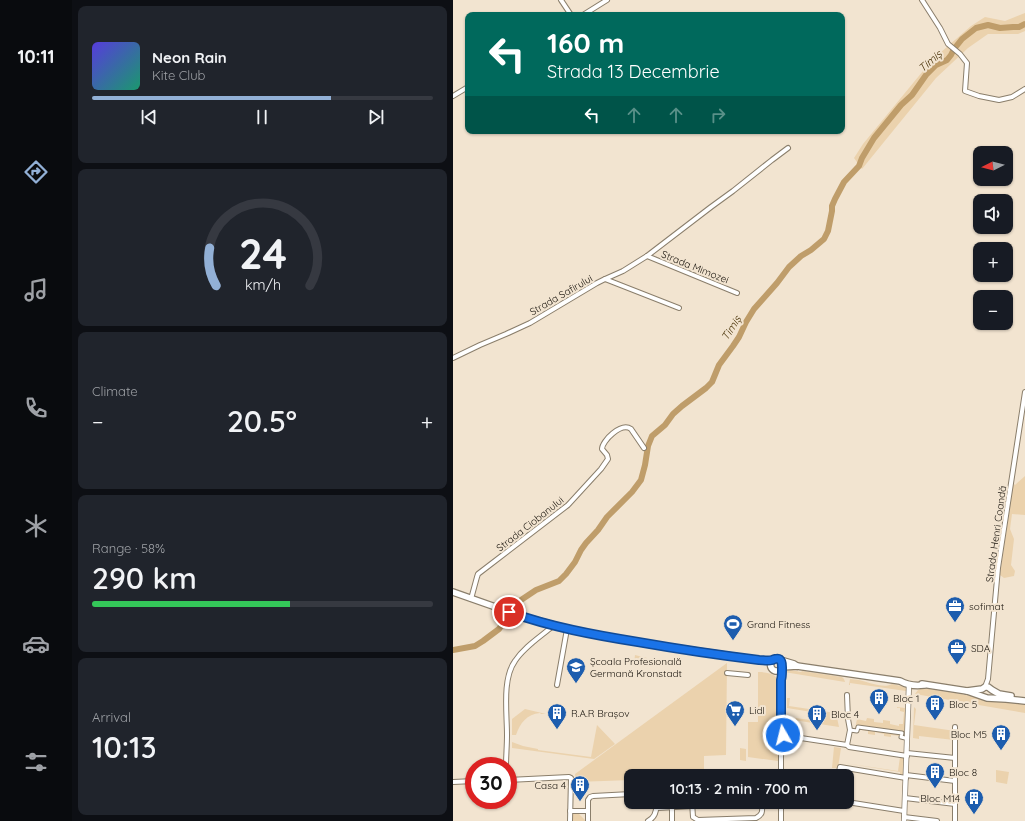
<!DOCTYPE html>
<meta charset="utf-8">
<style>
:root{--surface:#171b24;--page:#20242c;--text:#f1f3f6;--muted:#9ea1a6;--line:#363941;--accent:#92b0d6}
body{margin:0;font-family:Quicksand,sans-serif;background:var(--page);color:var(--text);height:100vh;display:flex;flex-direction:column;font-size:15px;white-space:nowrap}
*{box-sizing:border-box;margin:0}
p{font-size:13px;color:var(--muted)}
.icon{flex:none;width:22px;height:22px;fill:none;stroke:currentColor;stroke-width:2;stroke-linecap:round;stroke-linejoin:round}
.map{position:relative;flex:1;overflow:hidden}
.sheet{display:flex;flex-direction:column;gap:6px;padding:6px;background:#0d0f14;width:381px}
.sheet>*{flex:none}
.guide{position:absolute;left:12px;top:12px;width:380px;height:122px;border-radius:8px;box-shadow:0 1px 3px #0004;background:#00695c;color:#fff;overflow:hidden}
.needle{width:26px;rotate:264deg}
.fabs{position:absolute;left:520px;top:146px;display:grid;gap:8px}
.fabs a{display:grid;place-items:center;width:40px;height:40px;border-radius:8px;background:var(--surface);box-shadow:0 1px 3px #0004;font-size:20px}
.speed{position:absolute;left:12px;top:757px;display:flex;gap:8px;font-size:20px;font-weight:700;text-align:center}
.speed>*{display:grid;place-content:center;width:52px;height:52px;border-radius:50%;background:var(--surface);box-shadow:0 1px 3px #0004;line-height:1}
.speed .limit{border:6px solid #d22;background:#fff;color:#111}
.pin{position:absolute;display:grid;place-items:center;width:34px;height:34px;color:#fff;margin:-17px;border:2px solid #fff;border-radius:50%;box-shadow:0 1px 4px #0007}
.me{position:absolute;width:44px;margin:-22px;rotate:352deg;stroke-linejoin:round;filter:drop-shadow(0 0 3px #0008)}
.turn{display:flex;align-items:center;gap:14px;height:84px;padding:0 16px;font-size:18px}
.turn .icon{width:52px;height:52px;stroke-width:2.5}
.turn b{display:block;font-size:28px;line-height:34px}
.lanes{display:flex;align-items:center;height:38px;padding:0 16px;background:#0003;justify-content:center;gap:20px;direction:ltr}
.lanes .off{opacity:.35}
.big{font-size:30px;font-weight:600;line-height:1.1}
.sheet .widget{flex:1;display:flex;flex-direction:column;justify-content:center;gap:6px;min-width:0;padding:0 14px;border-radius:8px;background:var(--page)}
.sheet .dial{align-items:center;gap:0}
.dial svg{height:104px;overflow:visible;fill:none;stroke:var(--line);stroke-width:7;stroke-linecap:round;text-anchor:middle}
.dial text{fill:var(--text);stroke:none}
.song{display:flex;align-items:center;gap:12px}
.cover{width:48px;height:48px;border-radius:6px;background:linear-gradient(135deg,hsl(250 70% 55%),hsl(160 70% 35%))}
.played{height:4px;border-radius:2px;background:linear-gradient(90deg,var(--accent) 70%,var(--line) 70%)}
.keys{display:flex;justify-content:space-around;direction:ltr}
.heat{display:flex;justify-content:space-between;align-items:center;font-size:22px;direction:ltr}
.charge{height:6px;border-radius:3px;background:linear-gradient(90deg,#34c759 58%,var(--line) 0)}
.trip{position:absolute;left:171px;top:769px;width:230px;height:40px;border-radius:8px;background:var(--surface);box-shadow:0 1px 3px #0004;font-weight:600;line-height:40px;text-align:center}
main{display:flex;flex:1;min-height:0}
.menu{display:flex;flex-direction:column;width:72px;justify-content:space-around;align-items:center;background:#090b0e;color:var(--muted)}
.menu .icon{width:28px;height:28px}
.menu .selected{color:var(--accent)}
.menu b{font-size:18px;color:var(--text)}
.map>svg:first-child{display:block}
.green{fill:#ebd2ad}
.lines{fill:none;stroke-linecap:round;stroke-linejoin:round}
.river{stroke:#bf9d6a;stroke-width:6}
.pedestrian-casing{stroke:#8a7e6b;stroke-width:5}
.minor-casing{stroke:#8a7e6b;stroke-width:6}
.tertiary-casing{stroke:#8a7e6b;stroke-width:6}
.secondary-casing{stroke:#8a7e6b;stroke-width:8}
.pedestrian{stroke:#fff;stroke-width:3}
.minor{stroke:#fff;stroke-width:4}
.tertiary{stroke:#fff;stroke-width:4.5}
.secondary{stroke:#fff;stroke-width:5.5}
.route-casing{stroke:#114b97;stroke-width:10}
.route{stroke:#1a73e8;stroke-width:7}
.labels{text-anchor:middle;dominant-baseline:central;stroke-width:4;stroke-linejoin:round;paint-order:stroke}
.street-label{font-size:10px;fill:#1b160f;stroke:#f2e4d0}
.poi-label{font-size:10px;fill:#1b160f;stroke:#f2e4d0;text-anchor:start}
.water-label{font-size:11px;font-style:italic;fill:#442d01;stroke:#f2e4d0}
</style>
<main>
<nav class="menu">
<b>10:11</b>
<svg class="icon selected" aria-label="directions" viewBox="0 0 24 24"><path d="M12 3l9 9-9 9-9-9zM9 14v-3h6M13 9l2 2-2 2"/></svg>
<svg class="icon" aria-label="music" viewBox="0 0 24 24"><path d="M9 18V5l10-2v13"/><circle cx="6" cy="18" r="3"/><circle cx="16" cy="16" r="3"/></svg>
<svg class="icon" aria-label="phone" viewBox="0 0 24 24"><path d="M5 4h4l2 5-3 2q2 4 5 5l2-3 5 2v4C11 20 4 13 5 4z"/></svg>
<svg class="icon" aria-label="climate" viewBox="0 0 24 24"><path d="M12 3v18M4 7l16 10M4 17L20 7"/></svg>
<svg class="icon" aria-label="car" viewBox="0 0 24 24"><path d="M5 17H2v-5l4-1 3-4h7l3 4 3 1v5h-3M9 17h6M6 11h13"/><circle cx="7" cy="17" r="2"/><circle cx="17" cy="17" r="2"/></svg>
<svg class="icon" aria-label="filters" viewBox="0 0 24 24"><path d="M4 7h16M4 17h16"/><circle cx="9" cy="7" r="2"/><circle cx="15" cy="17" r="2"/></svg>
</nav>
<section class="sheet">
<div class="widget">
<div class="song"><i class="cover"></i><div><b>Neon Rain</b><p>Kite Club</p></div></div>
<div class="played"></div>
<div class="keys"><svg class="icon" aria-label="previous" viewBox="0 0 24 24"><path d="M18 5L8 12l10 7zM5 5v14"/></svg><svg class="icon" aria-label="pause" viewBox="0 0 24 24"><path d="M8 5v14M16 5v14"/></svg><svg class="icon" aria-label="next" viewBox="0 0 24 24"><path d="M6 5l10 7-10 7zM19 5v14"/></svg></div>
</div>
<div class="widget dial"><svg viewBox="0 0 100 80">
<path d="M14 69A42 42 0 1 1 86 69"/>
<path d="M14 69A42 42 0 0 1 9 40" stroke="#92b0d6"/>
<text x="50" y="56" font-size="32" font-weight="700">24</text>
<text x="50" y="72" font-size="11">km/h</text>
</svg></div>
<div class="widget"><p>Climate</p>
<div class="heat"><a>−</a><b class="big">20.5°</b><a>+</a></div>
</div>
<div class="widget"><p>Range · 58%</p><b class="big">290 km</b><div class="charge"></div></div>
<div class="widget"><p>Arrival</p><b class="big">10:13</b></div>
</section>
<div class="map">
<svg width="572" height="821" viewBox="0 0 572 821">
<rect width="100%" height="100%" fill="#f2e4d0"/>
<!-- green -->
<g class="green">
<path d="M572,13V31L565,34H535L515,48L483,78L409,169L401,158L410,144L479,60L518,26L532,17L552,21Z"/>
<path d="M572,476V515L559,514L557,529L561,539L558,565L562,571L561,576L551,578L547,575L560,486L561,484L562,485Z"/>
<path d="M182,655L194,658L193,666L181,663Z"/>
<path d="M274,663L273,755L251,756V776H178V780L123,782L122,774Z"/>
<path d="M338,670L348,672L349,671L389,677L391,679L392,682L331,672L330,675L331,671V672Z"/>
<path d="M305,672C311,672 320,673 324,678L325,761L295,757V722H305Z"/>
<path d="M397,679L406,680C415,682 431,689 439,684L448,686L453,688L454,694L453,691L397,683V685H396Z"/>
<path d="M469,688L502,693L539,700L572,703V713L462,694L465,690Z"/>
<path d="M334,698H337L336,706L383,713L386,727L334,719V717L358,720L359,712L334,708Z"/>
<path d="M453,705L452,727L450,738L447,736L438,735V737L431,736V734L422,732V735L415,734V731L402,729L404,719L413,721L414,718L421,719V722L430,723V720L437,721V724L446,726V724H450L451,712L447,711V708H444V707L452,708Z"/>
<path d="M461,707L463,709L461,725L502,731L501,740L466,736V739L460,738Z"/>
<path d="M72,709L93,714H88L87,713C74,714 67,723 63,735H59V719Z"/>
<path d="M144,725L162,744L141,759L59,748V742L70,746L85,749V750L138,757Z"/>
<path d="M381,747L388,748L385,768H379Z"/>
<path d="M287,748L293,749V761L287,760Z"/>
<path d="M447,757L451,758L450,775L447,774V772L391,763L445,771Z"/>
<path d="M543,770L556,772L554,784L543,782Z"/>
<path d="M118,812L125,813L133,821H118Z"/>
</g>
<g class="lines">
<!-- river -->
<path class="river" d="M0,650L22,646L30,641L46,629L59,610L68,600L83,590L106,581L113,574L122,562L128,550L133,543L145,530L154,517L179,492L188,480L192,465L195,446L199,436L212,425L220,414L229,406L253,388L259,382L266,365L280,346L286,337L293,322L301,309L324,283L336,267L348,256L358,250L371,239L375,231L379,211V206L382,199L391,182L406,166L409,158L421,138L448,105L459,95L473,75L483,65L494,60L498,55L501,49L509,39L523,28L535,25L547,28L560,27H566L572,24"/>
<defs>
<path id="pedestrian" d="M397,730L404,731L405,727L449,733L448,737L452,738"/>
<g id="minor">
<path d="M108,0L118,15"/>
<path d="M469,0L487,28L495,44L507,54L514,63L512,91L526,96L546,100L559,97L572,89"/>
<path d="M130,15L154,0"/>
<path d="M0,96L15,87"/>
<path d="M194,256L284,293"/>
<path d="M152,279L170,271L194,256L258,207L280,191L319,160L335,148"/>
<path d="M0,358L27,345L53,334L77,323L144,283L152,279L226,308"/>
<path d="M18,599L24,577L25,574L115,505L148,469L155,459L154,455L149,449C149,441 168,422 178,429L191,448"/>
<path d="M274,673L295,675"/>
<path d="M104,685L114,629"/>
<path d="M532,687L535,679L545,568L572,392"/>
<path d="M328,735L394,745L396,747L454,756"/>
<path d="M394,745L397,730L395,719L394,695"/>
<path d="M454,753L502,758"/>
<path d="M53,766C53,756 54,746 54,735C54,713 49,679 62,661C71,647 87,637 100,626"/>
<path d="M453,775L502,781"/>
<path d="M328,776V681L329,678V668"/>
<path d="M385,776L387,767L453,778"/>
<path d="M55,780L116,777L118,778L117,821"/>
<path d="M0,782L21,781"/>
<path d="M452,798L502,804"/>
<path d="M219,802V821"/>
<path d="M239,802L240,817L245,820L303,818C311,814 309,810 309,802"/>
<path d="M328,802V821"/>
<path d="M394,802L451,811"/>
<path d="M309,803L328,802"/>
<path d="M204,808L239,806"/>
<path d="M117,811H135"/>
<path d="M451,817L484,821"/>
<path d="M135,821V800L137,797L140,796L178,794"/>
<path d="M195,821C203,817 204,810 203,802"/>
<path d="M502,821V727"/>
</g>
<path id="tertiary" d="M451,821L456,684"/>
<g id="secondary">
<path d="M0,592L68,616L123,631L195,644L306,660H319L324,659L341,664L344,666"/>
<path d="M319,660C313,671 328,676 330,664"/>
<path d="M329,667L344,666L447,681C454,685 463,686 471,685"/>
<path d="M469,684L514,691L534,698L553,699L572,701"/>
<path d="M514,691L529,689L532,687H535L539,690L546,694L558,696"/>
</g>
</defs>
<!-- pedestrian casing -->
<use href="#pedestrian" class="pedestrian-casing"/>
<!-- minor casing -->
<use href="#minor" class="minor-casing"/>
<!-- tertiary casing -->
<use href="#tertiary" class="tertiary-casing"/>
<!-- secondary casing -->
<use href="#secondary" class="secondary-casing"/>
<!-- pedestrian -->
<use href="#pedestrian" class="pedestrian"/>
<!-- minor -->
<use href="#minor" class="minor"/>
<!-- tertiary -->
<use href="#tertiary" class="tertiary"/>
<!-- secondary -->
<use href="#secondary" class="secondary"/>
</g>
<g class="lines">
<defs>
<path id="route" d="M56,612C98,627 141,635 185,642C225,649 265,655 306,660C310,660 315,661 319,660C320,660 321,659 322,659C330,657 329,666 329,670C329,674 329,677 328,680V735H330"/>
</defs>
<!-- route casing -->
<use href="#route" class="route-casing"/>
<!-- route -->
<use href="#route" class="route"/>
</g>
<!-- icons -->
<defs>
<symbol id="office-pin" viewBox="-11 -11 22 30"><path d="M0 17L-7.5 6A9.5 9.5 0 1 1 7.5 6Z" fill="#1d5dae" stroke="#f2e4d0"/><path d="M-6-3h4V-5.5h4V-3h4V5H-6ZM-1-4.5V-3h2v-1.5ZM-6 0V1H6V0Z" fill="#fff"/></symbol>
<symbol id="stadium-pin" viewBox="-11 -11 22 30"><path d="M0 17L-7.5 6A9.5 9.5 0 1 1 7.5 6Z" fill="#1d5dae" stroke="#f2e4d0"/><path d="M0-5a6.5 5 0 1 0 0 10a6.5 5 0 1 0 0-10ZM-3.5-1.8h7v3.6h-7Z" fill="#fff"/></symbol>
<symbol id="university-pin" viewBox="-11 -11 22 30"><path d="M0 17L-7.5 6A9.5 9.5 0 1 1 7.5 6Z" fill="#1d5dae" stroke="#f2e4d0"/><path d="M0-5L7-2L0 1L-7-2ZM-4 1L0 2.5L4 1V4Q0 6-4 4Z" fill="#fff"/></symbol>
<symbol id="building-pin" viewBox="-11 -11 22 30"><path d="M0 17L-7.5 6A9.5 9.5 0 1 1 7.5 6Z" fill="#1d5dae" stroke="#f2e4d0"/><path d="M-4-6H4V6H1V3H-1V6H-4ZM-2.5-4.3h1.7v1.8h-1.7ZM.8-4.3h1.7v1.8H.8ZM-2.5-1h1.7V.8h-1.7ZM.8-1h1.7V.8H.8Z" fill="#fff"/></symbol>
<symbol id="supermarket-pin" viewBox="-11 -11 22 30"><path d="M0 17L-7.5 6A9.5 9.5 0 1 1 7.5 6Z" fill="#1d5dae" stroke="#f2e4d0"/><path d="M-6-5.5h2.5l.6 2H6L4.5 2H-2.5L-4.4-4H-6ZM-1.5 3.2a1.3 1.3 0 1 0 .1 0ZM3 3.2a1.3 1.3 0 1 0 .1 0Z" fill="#fff"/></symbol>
</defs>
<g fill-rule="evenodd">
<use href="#office-pin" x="491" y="595" width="22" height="30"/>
<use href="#stadium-pin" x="269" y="613" width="22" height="30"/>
<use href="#office-pin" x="493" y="637" width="22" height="30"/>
<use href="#university-pin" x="112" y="656" width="22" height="30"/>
<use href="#building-pin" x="415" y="687" width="22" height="30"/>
<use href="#building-pin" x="471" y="693" width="22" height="30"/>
<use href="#supermarket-pin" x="271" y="699" width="22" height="30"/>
<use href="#building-pin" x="93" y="702" width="22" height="30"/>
<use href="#building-pin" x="353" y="703" width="22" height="30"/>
<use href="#building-pin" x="537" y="723" width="22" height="30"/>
<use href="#building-pin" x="471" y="761" width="22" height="30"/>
<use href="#building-pin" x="116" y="774" width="22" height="30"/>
<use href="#building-pin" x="510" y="787" width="22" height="30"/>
</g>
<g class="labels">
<!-- street labels -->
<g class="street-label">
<text transform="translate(242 267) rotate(22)">Strada Mimozei</text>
<text transform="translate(108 295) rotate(-30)">Strada Safirului</text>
<text transform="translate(77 524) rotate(-38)">Strada Ciobanului</text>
<text transform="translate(543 534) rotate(-82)">Strada Henri Coandă</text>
</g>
<!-- poi labels -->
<g class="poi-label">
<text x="516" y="606">sofimat</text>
<text x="294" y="624">Grand Fitness</text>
<text x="518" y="648">SDA</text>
<text x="137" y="661">Școala Profesională<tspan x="137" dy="12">Germană Kronstadt</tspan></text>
<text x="440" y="698">Bloc 1</text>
<text x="496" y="704">Bloc 5</text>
<text x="296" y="710">Lidl</text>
<text x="118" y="713">R.A.R Brașov</text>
<text x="378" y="714">Bloc 4</text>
<text x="534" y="734" text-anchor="end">Bloc M5</text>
<text x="496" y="772">Bloc 8</text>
<text x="113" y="785" text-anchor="end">Casa 4</text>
<text x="507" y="798" text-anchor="end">Bloc M14</text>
</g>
<!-- water labels -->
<g class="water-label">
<text transform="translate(477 61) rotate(-41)">Timiș</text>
<text transform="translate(278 328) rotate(-58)">Timiș</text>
</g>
</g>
</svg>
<div class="fabs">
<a><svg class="needle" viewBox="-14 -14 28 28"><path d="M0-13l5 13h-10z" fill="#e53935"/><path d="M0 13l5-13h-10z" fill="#9ea1a6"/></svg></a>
<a><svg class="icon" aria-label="sound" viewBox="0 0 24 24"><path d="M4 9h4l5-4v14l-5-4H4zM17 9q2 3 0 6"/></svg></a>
<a>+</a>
<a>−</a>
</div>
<div class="speed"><div class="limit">30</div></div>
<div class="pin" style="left:56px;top:612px;background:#d93025"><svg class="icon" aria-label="arrive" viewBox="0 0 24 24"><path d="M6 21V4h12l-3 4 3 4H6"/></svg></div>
<svg class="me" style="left:330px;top:735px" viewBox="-20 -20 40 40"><circle r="17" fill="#1a73e8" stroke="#fff" stroke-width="3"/><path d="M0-11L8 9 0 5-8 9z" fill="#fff"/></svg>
<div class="trip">10:13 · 2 min · 700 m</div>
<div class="guide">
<div class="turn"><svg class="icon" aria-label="left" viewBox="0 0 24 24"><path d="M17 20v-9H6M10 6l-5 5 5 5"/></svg><div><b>160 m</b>Strada 13 Decembrie</div></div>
<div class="lanes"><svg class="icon" aria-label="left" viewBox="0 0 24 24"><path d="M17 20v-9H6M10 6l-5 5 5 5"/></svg><svg class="icon off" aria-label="ahead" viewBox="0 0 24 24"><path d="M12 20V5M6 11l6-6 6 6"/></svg><svg class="icon off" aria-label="ahead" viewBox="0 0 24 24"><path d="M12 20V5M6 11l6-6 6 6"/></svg><svg class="icon off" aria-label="right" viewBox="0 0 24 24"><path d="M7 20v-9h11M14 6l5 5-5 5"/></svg></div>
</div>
</div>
</main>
